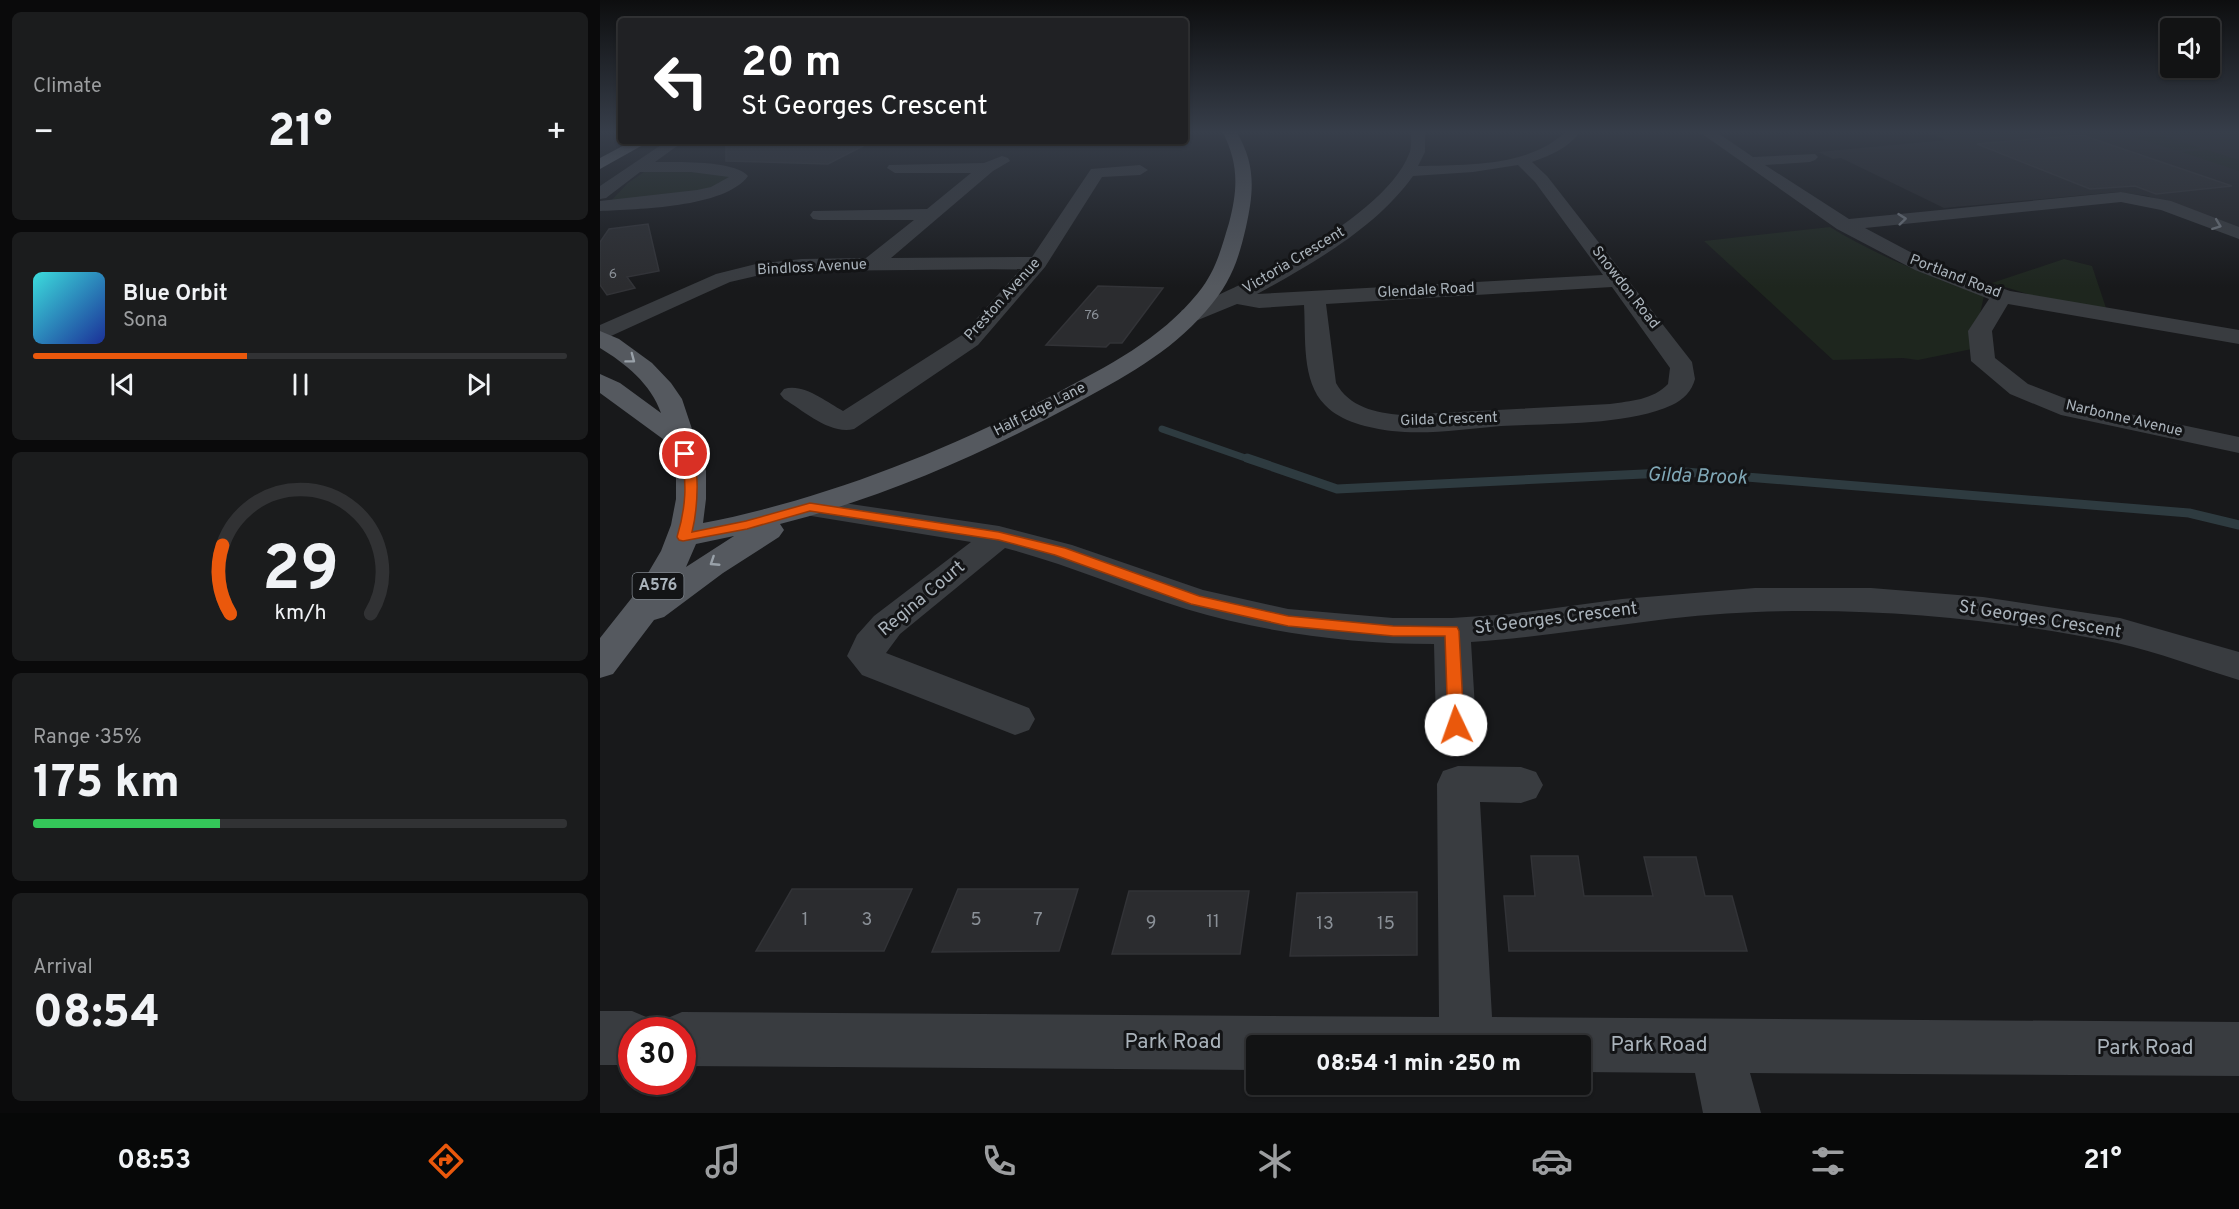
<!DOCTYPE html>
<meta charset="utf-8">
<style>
:root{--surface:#121314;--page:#1b1c1d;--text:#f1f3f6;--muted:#9c9ea0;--line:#313234;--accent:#ea580c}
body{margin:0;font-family:Overpass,sans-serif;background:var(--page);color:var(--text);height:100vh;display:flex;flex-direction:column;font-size:22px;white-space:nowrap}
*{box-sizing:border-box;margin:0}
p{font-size:20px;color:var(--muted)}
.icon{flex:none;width:33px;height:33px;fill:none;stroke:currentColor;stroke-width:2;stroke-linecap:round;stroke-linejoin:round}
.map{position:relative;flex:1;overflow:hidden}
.sheet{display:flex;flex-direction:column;gap:12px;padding:12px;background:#0a0a0b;width:600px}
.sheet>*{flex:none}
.top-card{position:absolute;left:18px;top:18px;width:570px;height:126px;border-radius:6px;box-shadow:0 2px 4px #0004,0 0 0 2px var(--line);background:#202124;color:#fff;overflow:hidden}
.buttons{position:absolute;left:1560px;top:18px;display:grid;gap:12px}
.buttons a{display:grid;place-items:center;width:60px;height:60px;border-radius:6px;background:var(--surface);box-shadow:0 2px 4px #0004,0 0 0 2px var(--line);font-size:30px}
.speed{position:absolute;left:18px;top:1017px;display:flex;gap:12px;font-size:30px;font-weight:700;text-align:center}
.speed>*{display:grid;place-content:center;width:78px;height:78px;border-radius:50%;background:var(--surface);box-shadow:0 2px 4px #0004,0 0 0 2px var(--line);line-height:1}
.speed .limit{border:9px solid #d22;background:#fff;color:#111}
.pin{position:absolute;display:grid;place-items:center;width:51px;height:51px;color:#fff;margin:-26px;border:3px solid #fff;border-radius:50%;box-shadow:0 2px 6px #0007}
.me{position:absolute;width:66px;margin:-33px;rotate:357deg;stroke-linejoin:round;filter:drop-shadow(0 0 4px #0008)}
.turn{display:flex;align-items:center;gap:21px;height:126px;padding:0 24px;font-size:27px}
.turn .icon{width:78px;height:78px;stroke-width:2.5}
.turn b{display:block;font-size:42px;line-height:51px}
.big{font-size:45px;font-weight:800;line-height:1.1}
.sheet .tile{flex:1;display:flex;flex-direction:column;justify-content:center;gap:9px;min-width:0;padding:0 21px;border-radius:9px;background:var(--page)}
.sheet .dial{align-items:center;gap:0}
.dial svg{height:156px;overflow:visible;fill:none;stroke:var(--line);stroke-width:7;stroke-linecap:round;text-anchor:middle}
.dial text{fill:var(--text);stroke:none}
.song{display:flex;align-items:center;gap:18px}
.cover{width:72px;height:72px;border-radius:9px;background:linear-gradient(135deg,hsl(180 70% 55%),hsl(230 70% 35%))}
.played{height:6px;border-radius:3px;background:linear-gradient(90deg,var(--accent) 40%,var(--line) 40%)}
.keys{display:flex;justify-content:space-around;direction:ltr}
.heat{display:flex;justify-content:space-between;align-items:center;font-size:33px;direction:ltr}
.charge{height:9px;border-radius:4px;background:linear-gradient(90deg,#34c759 35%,var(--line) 0)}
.trip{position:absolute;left:646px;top:1035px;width:345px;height:60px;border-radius:6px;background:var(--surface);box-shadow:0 2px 4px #0004,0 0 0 2px var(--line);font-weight:800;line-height:60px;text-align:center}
.tab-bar{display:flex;height:96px;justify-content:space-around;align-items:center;background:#070808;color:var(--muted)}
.tab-bar .icon{width:42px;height:42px}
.tab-bar .on{color:var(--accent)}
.tab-bar b{font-size:27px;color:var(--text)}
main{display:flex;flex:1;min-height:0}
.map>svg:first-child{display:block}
.built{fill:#242528}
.green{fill:#1e261e}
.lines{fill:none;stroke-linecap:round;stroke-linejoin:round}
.stream-far1{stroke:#2e3b40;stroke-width:7}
.stream{stroke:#2e3b40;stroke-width:9}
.building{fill:#2b2c2f;stroke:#323337;stroke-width:1.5}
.minor{fill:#393c40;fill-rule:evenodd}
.major{fill:#55595f;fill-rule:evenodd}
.highway{fill:#656b71;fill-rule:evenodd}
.oneway{stroke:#777d84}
.oneway2{stroke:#99a1a9}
.route{fill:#ea580c;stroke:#983908;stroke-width:1.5}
.labels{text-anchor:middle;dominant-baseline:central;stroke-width:6;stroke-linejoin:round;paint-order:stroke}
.far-number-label{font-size:14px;fill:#8a9097}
.far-street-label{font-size:15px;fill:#aab3bb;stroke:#131416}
.shield{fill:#131416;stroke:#7d838a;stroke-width:1.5}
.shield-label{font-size:16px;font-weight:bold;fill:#aab3bb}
.street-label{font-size:18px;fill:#aab3bb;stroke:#131416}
.near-number-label{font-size:18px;fill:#8a9097}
.water-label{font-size:20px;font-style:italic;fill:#80a8b7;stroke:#131416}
.near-street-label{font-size:21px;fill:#aab3bb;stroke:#131416}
</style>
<main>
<section class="sheet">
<div class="tile"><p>Climate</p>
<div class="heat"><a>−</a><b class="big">21°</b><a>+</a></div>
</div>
<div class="tile">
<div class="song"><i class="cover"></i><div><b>Blue Orbit</b><p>Sona</p></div></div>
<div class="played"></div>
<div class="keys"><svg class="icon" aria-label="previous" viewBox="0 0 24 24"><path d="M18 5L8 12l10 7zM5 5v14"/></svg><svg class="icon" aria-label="pause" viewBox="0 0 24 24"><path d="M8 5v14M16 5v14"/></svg><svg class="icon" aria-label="next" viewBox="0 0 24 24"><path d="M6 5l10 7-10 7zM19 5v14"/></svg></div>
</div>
<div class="tile dial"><svg viewBox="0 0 100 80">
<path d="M14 69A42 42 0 1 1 86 69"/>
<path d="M14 69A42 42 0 0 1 10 34" stroke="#ea580c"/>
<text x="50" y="56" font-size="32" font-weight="700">29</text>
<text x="50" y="72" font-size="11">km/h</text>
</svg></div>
<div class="tile"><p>Range · 35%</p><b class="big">175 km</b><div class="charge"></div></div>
<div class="tile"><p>Arrival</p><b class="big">08:54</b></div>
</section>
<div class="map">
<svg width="1639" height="1113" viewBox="0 0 1639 1113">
<rect width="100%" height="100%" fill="#18191b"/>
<!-- built -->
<path class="built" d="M1325,131H1639V228L1570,203L1547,196L1518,192L1344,208L1241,158L1233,159L1218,152L1346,140Z"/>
<!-- green -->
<g class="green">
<path d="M1548,131L1600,148L1575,150L1524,134Z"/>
<path d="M1607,150L1639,160V171L1582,152Z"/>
<path d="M47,170L113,172L130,177C117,196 32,201 8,204L28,183Z"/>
<path d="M1230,227C1279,257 1331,277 1384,296L1372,349L1318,360L1303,358L1233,360L1104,241Z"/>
<path d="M1464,259L1492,266L1508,314L1453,302L1392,283Z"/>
</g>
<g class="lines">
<!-- stream-far1 -->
<path class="stream-far1" d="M562,429L651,460"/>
<!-- stream -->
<path class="stream" d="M647,458L737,489L1085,472L1589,513L1639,525"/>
</g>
<!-- building -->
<g class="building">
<path d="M1482,135L1632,186L1556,194L1535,186L1490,189L1377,144Z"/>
<path d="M126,141H217L263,146L228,164L126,161Z"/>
<path d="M48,224L59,271L27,277L35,288L7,295L0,285V242L9,229Z"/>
<path d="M498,286L563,288L522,343H510L506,347L446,345Z"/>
<path d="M931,856H978L984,896H1053L1044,857H1096L1105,896H1132L1147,951H909L904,896H935Z"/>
<path d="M192,889H312L284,951H156Z"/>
<path d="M358,889H478L459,951L332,952Z"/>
<path d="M529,891H649L640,954H512Z"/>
<path d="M817,892V955L690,956L697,893Z"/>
</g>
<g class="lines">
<!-- minor -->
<g class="minor">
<path d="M811,131H825V152L818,166C865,165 931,167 966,131H981C968,148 952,155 932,162L947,176L1092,362L1095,379C1092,391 1083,400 1072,405C1026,426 952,423 901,426C865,429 827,435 792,431C769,428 741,422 725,405C701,381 706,337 704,305L659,308L637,304L598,320L590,322L582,320L579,315L582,310C643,287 785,217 809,154C812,148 811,138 811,131ZM918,165L935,182L1003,275L657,294C712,264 776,228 813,176L873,172ZM1012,287L1070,368L1068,384C1053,400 1030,401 1010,404L801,415C776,413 749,407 736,383L726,304Z"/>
<path d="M1098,131H1115L1153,157L1215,154L1218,157L1215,160L1210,162L1165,165L1249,219L1521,192L1571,201L1639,227V239L1561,210L1521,202L1265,228L1329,262L1410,291L1639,330V344L1408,304L1392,331L1395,358L1428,384L1477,403L1639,437V453L1461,415L1410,394L1371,361L1368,331L1389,299L1315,270L1237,229Z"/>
<path d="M67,141H84L55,162C76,162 135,160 148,176C125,208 37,209 0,211V201L97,190L111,187L129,177L91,172H40L6,198L0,199V186Z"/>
<path d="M402,156L408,158L410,161L393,171L291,258L432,257L491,169L540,165L548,170L540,175L502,177L445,267L378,345L254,429C230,435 204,411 184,399L180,394L184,389C204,383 226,402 243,411L362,335L421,269L202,271L156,276L130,282L101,295L0,341V325L116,274L156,264L202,259L266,258L314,220H219L213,219L210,215L213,211L327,209L371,173H295L287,168L289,165L384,163Z"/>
<path d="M210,498L399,526L472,545L603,590L688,609L793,618H852L910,614L1022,599L1155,588H1271L1383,597L1520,618L1639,652V680C1599,668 1558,652 1517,643C1399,619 1276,607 1156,612C1060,615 966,636 871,642L876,725L870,736L856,741L842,736L836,725L834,644C751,644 666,633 586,609C525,590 467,564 405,548L300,634L286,653L429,708L435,719L429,730L415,735L262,675L247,656L257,635L274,616L371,542L199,514L195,507L199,500Z"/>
<path d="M858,766L921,767L936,772L943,785L936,798L921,803L880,802L892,1017L1639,1022V1076L1150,1073L1161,1113H1103L1095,1073L981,1072V1046H657V1070L82,1066V1030H58L63,1020L82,1012L839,1017L837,784L843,771Z"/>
<path d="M0,1011H32L51,1019L56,1030H32V1065H0Z"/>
</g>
<!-- major -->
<path class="major" d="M622,131H636C656,164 654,191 646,227C638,262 630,284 606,311C569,354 522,378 473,405C381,455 282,498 180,524L184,530L179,537L123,573L64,617L54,620L13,674L0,678V638L38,590L61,551L71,525L76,499V471L67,442L0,393V374L20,383L61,413C51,384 25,363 0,348V331L19,339L52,363L71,383L82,399L106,471V499L103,523C226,499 344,452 455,394C507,366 560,340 598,293C616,271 621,249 629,223C638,189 639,163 622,131ZM134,536L86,567L96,544Z"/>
<!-- highway -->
<path class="highway" d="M32,141H50L0,169V158Z"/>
</g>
<!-- one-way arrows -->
<defs><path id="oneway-chevron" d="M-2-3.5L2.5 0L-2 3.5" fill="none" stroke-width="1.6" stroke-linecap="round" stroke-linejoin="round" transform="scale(1.5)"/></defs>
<g class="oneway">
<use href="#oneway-chevron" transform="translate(1302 219) rotate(-6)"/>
<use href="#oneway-chevron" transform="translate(1617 225) rotate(21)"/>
</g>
<g class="oneway2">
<use href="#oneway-chevron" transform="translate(31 359) rotate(37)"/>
<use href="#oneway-chevron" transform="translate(114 562) rotate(147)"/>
</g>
<!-- sky -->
<linearGradient id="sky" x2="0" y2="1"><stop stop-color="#0d0e0f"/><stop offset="0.46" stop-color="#373e4a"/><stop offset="1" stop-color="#373e4a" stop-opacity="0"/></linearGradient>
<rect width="1639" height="287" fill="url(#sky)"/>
<!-- route -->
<path class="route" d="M85,450C104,456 96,516 92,532L146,521L210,503L399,532L465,548L599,596L688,616L793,626L857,627L859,631L864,725L862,730L856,732L850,730L848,725L845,636H793L688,626L591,604L455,555L399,540L210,511L147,529L83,541L79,540L77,537C85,511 89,479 79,454Z"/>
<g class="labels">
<!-- far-number labels -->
<g class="far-number-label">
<text x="13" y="274">6</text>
<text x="492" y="315">76</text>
</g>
<!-- far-street labels -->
<g class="far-street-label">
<text transform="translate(694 261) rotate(-31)">Victoria Crescent</text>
<text transform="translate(212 268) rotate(-3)">Bindloss Avenue</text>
<text transform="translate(1355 277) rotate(21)">Portland Road</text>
<text transform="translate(1025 288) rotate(52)">Snowdon Road</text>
<text transform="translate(826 291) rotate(-3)">Glendale Road</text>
<text transform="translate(403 300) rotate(-48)">Preston Avenue</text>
<text transform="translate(440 410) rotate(-27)">Half Edge Lane</text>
<text transform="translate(1524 419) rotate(13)">Narbonne Avenue</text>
<text transform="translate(849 420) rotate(-2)">Gilda Crescent</text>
</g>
<!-- shield labels -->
<rect class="shield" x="32.5" y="573" width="51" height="26" rx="4.5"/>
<g class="shield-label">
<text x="58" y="586">A576</text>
</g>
<!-- street labels -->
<g class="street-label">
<text transform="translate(322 599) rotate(-40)">Regina Court</text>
<text transform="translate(956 619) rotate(-7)">St Georges Crescent</text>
<text transform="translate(1440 620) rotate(9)">St Georges Crescent</text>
</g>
<!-- near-number labels -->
<g class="near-number-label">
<text x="205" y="920">1</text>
<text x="267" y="920">3</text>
<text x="376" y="920">5</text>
<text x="438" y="920">7</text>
<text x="613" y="922">11</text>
<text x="551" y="923">9</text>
<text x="725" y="924">13</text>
<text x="786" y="924">15</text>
</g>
<!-- water labels -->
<g class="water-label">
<text transform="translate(1097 477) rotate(2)">Gilda Brook</text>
</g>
<!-- near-street labels -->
<g class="near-street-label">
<text x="573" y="1042">Park Road</text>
<text x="1059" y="1045">Park Road</text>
<text x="1545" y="1048">Park Road</text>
</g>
</g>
</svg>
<div class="buttons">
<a><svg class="icon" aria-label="sound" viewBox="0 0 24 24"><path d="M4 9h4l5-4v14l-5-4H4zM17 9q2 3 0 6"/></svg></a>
</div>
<div class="speed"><div class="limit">30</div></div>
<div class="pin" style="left:85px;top:454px;background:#d93025"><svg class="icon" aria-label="arrive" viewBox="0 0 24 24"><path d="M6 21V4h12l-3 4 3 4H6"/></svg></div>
<svg class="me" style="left:856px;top:725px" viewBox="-20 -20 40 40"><circle r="19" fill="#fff"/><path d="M0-13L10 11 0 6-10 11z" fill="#ea580c"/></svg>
<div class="trip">08:54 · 1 min · 250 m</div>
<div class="top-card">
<div class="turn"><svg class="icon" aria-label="left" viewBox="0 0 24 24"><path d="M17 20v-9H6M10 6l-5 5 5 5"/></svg><div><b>20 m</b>St Georges Crescent</div></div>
</div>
</div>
</main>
<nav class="tab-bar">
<b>08:53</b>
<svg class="icon on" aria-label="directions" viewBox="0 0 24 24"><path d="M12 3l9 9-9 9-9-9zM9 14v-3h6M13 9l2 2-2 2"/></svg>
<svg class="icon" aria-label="music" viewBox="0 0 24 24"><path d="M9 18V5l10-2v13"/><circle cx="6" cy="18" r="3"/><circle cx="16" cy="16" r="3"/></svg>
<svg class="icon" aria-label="phone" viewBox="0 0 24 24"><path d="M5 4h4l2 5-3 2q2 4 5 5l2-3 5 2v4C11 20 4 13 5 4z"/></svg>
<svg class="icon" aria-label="climate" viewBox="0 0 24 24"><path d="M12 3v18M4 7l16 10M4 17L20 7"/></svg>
<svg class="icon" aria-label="car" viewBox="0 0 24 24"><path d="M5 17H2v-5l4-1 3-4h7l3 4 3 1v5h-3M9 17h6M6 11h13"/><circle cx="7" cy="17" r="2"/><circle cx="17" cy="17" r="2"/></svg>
<svg class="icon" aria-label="filters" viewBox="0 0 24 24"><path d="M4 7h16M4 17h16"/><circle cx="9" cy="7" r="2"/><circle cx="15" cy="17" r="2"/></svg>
<b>21°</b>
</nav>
